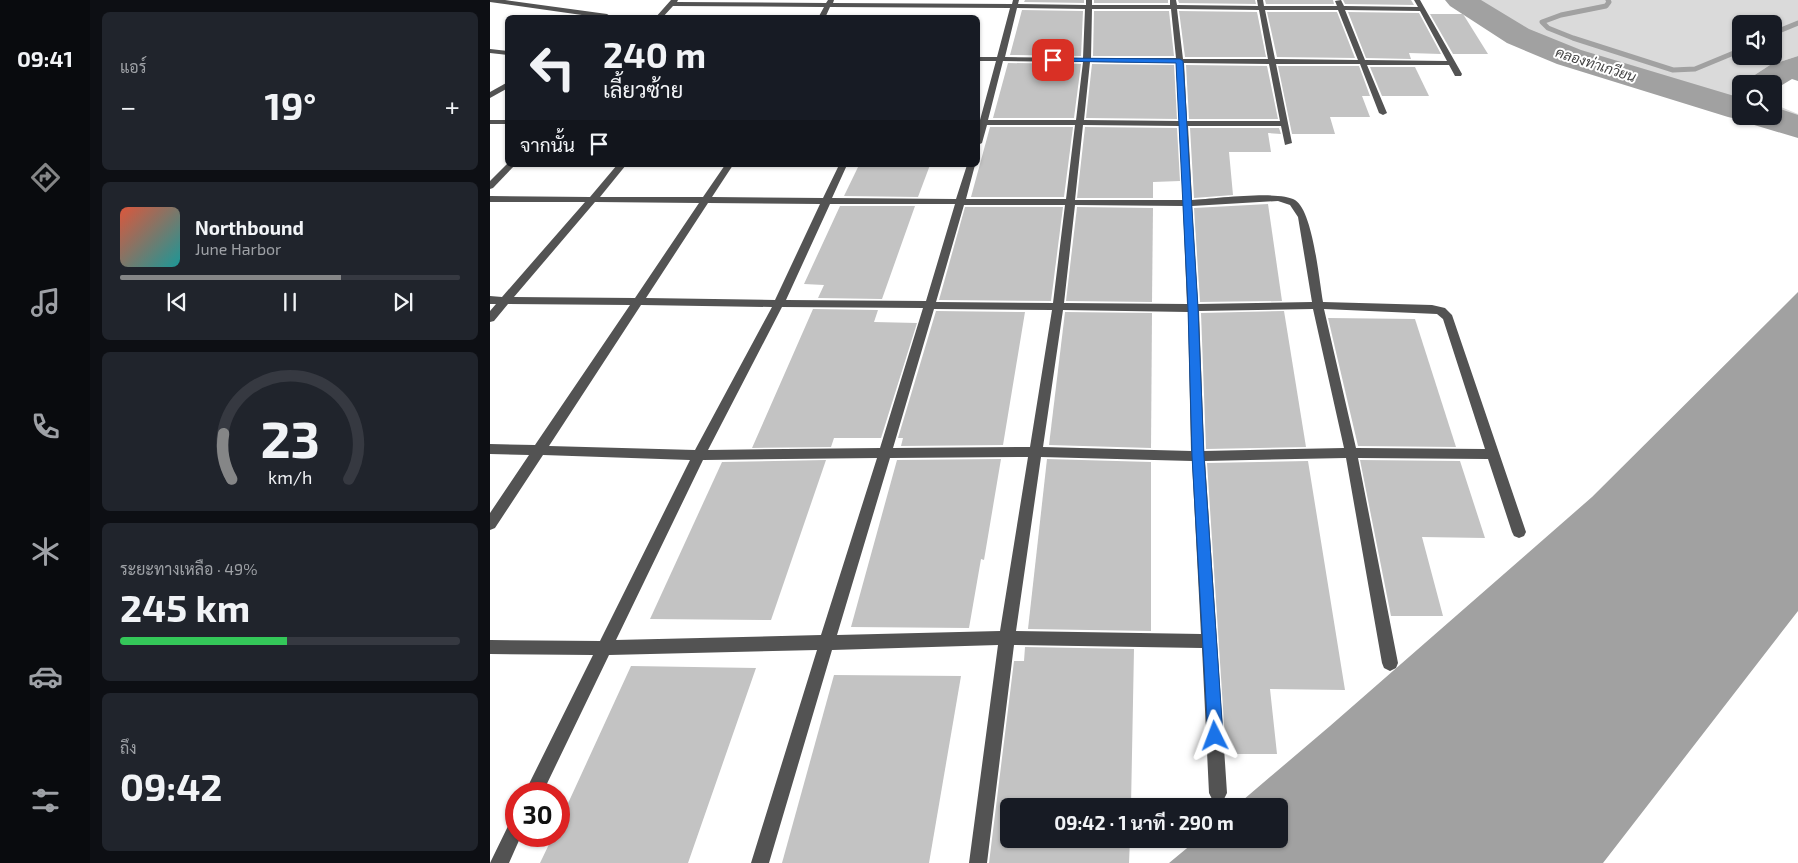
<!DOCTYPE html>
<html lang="th">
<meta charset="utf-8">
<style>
:root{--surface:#171b24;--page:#20242c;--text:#f1f3f6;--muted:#9ea1a6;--line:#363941;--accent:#858687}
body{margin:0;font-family:"Exo 2",Sarabun,sans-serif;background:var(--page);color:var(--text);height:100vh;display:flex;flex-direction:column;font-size:19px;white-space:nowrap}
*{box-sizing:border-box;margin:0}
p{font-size:16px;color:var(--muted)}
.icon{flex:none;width:28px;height:28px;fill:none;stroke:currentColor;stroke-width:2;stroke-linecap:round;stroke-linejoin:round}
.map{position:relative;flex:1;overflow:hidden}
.side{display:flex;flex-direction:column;gap:12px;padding:12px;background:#0d0f14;width:400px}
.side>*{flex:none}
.banner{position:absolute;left:15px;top:15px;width:475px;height:152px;border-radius:8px;box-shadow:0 1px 4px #0004;background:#171b24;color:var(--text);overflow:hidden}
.tools{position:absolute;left:1242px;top:15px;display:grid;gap:10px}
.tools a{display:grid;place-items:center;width:50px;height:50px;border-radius:8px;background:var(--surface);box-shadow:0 1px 4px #0004;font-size:25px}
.speed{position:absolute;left:15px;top:782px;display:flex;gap:10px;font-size:25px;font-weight:700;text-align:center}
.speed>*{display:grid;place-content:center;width:65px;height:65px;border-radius:50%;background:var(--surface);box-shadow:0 1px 4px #0004;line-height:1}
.speed .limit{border:8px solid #d22;background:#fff;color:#111}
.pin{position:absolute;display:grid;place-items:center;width:42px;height:42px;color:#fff;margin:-21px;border-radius:10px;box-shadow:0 2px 8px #0006}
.me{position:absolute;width:55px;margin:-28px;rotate:357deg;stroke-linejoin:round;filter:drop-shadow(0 0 4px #0008)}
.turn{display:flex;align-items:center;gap:18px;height:105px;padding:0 15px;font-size:22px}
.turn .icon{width:65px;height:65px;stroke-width:2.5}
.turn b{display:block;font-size:35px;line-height:42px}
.then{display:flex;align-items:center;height:48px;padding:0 15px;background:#0003;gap:10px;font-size:19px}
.big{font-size:38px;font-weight:700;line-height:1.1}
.side .tile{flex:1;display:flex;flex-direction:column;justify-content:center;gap:8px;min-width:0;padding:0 18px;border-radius:8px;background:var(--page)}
.side .dial{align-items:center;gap:0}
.dial svg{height:130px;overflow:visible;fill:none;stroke:var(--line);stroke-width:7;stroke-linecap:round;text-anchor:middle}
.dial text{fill:var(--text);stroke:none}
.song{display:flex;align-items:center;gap:15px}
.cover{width:60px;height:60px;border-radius:8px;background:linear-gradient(135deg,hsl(10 70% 55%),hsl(180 70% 35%))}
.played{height:5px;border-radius:2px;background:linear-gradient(90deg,var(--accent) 65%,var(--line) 65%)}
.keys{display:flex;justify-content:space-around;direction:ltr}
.heat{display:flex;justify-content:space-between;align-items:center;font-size:28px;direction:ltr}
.charge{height:8px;border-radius:4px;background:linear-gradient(90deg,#34c759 49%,var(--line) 0)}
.trip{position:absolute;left:510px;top:798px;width:288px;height:50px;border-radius:8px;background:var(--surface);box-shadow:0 1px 4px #0004;font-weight:700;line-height:50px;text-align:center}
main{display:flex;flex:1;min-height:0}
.dock{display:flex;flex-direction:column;width:90px;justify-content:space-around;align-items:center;background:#090b0e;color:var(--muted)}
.dock .icon{width:35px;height:35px}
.dock .current{color:var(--accent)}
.dock b{font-size:22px;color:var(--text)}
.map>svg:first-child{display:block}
.green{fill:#dadada;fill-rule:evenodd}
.water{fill:#a1a1a1}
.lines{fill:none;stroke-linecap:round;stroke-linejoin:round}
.stream{stroke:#a1a1a1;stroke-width:5}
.river{fill:#a1a1a1;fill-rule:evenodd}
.building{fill:#c3c3c3}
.minor{fill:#535353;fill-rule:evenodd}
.route{fill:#1a73e8;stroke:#114b97}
.labels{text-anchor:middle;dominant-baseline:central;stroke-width:4;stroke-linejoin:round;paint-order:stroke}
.far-water-label{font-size:14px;font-style:italic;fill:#424242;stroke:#fff}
</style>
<main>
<nav class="dock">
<b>09:41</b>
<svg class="icon current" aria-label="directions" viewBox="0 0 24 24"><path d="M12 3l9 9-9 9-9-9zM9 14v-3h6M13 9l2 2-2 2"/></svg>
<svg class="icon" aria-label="music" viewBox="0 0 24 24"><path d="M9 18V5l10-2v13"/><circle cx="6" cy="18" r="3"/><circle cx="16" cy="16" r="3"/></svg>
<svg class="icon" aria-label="phone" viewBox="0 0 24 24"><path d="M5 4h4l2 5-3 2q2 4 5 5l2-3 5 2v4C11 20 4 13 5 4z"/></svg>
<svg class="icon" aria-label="climate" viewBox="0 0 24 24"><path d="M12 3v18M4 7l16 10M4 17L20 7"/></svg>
<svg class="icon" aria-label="car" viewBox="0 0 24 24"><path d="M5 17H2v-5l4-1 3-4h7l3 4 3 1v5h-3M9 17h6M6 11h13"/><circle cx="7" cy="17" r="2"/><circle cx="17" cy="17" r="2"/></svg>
<svg class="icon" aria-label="filters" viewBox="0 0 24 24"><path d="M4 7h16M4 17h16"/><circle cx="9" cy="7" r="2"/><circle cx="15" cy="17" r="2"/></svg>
</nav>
<section class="side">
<div class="tile"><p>แอร์</p>
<div class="heat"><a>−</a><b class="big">19°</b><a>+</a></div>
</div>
<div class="tile">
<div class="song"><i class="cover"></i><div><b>Northbound</b><p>June Harbor</p></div></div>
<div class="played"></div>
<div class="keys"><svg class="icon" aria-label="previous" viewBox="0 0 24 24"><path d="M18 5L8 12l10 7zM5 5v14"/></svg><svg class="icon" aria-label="pause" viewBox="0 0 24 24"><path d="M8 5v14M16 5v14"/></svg><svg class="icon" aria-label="next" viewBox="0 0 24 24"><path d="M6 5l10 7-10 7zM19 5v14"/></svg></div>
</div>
<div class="tile dial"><svg viewBox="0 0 100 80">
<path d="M14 69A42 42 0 1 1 86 69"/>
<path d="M14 69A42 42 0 0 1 9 41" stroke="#858687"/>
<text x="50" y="56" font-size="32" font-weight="700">23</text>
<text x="50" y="72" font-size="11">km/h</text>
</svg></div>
<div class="tile"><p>ระยะทางเหลือ · 49%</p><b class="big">245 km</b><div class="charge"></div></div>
<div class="tile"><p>ถึง</p><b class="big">09:42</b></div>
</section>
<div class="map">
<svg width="1308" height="863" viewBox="0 0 1308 863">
<rect width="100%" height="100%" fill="#fff"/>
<!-- green -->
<g class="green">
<path d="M980,0H1308V56L1280,65L1243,89L1251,92V106L1207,92L1195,85L1057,44L1024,28ZM1251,24H1284V56H1251Z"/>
<path d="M1284,104L1308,114V125L1282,116H1284Z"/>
</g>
<!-- water -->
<g class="water">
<path d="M1308,56V81L1302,79L1284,90V84H1251V92L1243,89L1280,65Z"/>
<path d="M1308,292V611L1113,863H679L708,839H789V806H746L840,726L1102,497Z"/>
</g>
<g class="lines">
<!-- stream -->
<g class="stream">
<path d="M1118,0L1119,2L1116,6L1071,15L1052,22L1058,28L1083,38L1183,70L1205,69L1251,50"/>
<path d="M1284,33L1308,23"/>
</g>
<!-- river -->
<path class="river" d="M955,0H991L1039,29L1091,50L1251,98V116H1284V107L1308,115V138L1261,124L1257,118L1251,120L1238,117L1067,64L1017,43L960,6Z"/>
</g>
<!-- building -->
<g class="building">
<path d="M535,0H594V3L534,2Z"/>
<rect x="604" y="0" width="74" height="3"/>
<path d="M688,0H765L766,4L689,3Z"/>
<path d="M775,0H843L844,4H776Z"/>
<path d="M853,0H921L924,5L855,4Z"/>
<path d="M532,10L593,11L591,56L520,55Z"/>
<path d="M604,11H679L684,56H603Z"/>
<path d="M689,11L767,12L776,57H695Z"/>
<path d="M777,12H847L865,58L787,57Z"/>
<path d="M858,12L929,13L951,54L919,53L921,59L876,58Z"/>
<path d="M940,14H973L998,54H963Z"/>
<path d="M518,63L591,64L584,118H503Z"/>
<path d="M602,64L684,65L687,119L596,118Z"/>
<path d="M696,65L777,66L788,119H699Z"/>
<path d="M788,66H869L880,96H872L880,117H840L845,134H802Z"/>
<path d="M880,67H925L939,96H892Z"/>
<path d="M500,127H583L574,197H481Z"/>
<path d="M595,127L687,128L690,181L663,182V198H587Z"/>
<path d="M700,128H789L791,134L778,133L781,152H739L743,195L704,198Z"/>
<path d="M369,165H440L428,197L354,196Z"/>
<path d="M778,204L792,301L710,302L704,208Z"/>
<path d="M350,206H425L392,299L328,298L334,285L314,284Z"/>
<path d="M475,207H573L561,301L449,300Z"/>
<path d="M587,207L663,208L662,302L576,301Z"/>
<path d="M323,309L388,310L384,322L427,323L391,438H344L341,447L262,448Z"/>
<path d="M446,311L535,312L513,445L411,446L413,438H408Z"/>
<path d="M794,311L816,447L716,449L711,313Z"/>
<path d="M575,312L662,313L661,448L559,445Z"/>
<path d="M838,318L925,319L966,447L868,446Z"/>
<path d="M511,459L494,560L491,559L479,628L361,627L407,460Z"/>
<path d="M557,459L661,462V631L538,629Z"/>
<path d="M336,460L281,620L160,619L232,462Z"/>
<path d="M870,460L970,461L995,538L932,537L953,616H901Z"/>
<path d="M818,461L855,690L780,689L787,754H736L717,463Z"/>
<path d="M535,647L644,649L641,806H519V839H640L639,863H499L524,661H534Z"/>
<path d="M141,666L266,668L198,863H50L63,836H69V823Z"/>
<path d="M344,675L471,676L439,863H292Z"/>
</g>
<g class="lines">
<!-- minor -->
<g class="minor">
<path d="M0,0H15L117,14L120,16L113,18L0,2Z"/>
<path d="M181,0H188L187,2L336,3L338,0H344L343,3L522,4L523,0H529L528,4L596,5V0H602V5H680V0H686L687,5L768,6L767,0H773L774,6H847L845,1L851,0L854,6L928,7L924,0H930L972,74L971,76H965L959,65H877L897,113L893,115L889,113L870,64H786L802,143L795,145L791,126H698L702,200C723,199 789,190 805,200C823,211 829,280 833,302L942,305L955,308L962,315L1036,532L1034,536L1029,538L1024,536L1022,532L998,459L868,458L908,663L906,668L900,671L894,668L892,663L856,458L715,461L737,793L734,799L728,802L722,799L719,793L712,648L524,645L497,863H479L508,645L342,650L279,863H261L327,650L119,655L52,794H34L103,655L0,654V640L110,641L200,460L53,455L5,528L0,530V513L39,455L0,454V444L45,445L140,305L18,304L4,321L0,322V311L6,304H0V296L12,297L95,202H0V196L100,197L127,165H136L110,197H213L235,165H243L222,197L333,198L349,165H357L342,198L466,199L477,165H485L476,199H576L585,125H497L492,143L488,145V120H490L506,61H488V57H507L520,8L340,7L335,18H328L334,7L183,6L172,18H165ZM527,8L595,9L593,58L515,57ZM602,9H681L686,58H601ZM687,9L769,10L778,59H693ZM775,10H848L868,60L785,59ZM855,10L930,11L957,61L875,60ZM513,61L593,62L586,120H498ZM600,62L686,63L689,121L594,120ZM694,63L779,64L790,121H697ZM593,125L689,126L693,200H585ZM788,201L800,205L808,217L822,302L708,304L702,206ZM105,202L209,203L145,298L24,297ZM218,203L330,204L285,300L156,298ZM340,204H465L436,301L296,300ZM474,205H575L563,303L446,302ZM585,205L693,206L697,304L574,303ZM151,305L282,307L205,450L59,446ZM292,307L433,308L390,448L218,450ZM444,309L562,310L540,447L403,448ZM823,309L854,448L714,451L709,311ZM834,309L947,314L953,319L995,449L866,448ZM573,310L698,312L701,451L553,447ZM538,457L510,631L347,635L400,458ZM551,457L702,461L711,634L526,631ZM387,458L331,635L126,640L213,460Z"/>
<path d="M0,49L18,51V55L0,53Z"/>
<path d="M18,82V88L0,98V92Z"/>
<rect x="0" y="120" width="18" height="4"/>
<path d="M18,163L25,165L3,188L0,189V181Z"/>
<path d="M26,819V836H31L19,863H0L20,822Z"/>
</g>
</g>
<!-- route -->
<path class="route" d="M563,58L690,59L693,61L708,308L714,456L733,736L730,741L725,744L720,741L718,736L702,456L698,308L686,63L560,61L559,60Z"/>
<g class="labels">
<!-- far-water labels -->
<g class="far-water-label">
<text transform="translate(1106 64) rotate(18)">คลองท่าเกวียน</text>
</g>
</g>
</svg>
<div class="tools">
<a><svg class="icon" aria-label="sound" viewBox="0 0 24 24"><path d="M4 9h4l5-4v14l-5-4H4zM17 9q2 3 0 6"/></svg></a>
<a><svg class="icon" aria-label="search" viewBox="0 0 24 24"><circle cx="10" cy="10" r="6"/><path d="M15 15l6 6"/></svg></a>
</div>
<div class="speed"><div class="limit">30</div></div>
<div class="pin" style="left:563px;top:60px;background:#d93025"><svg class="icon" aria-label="arrive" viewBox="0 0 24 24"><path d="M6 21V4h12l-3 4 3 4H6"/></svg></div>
<svg class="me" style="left:725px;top:736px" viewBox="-20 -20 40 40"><path d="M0-17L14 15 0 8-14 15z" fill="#1a73e8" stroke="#fff" stroke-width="4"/></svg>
<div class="trip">09:42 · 1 นาที · 290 m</div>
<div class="banner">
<div class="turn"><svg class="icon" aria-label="left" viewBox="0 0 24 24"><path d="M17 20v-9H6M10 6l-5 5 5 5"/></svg><div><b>240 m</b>เลี้ยวซ้าย</div></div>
<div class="then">จากนั้น<svg class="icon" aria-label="arrive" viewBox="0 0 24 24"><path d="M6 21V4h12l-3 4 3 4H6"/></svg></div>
</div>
</div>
</main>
